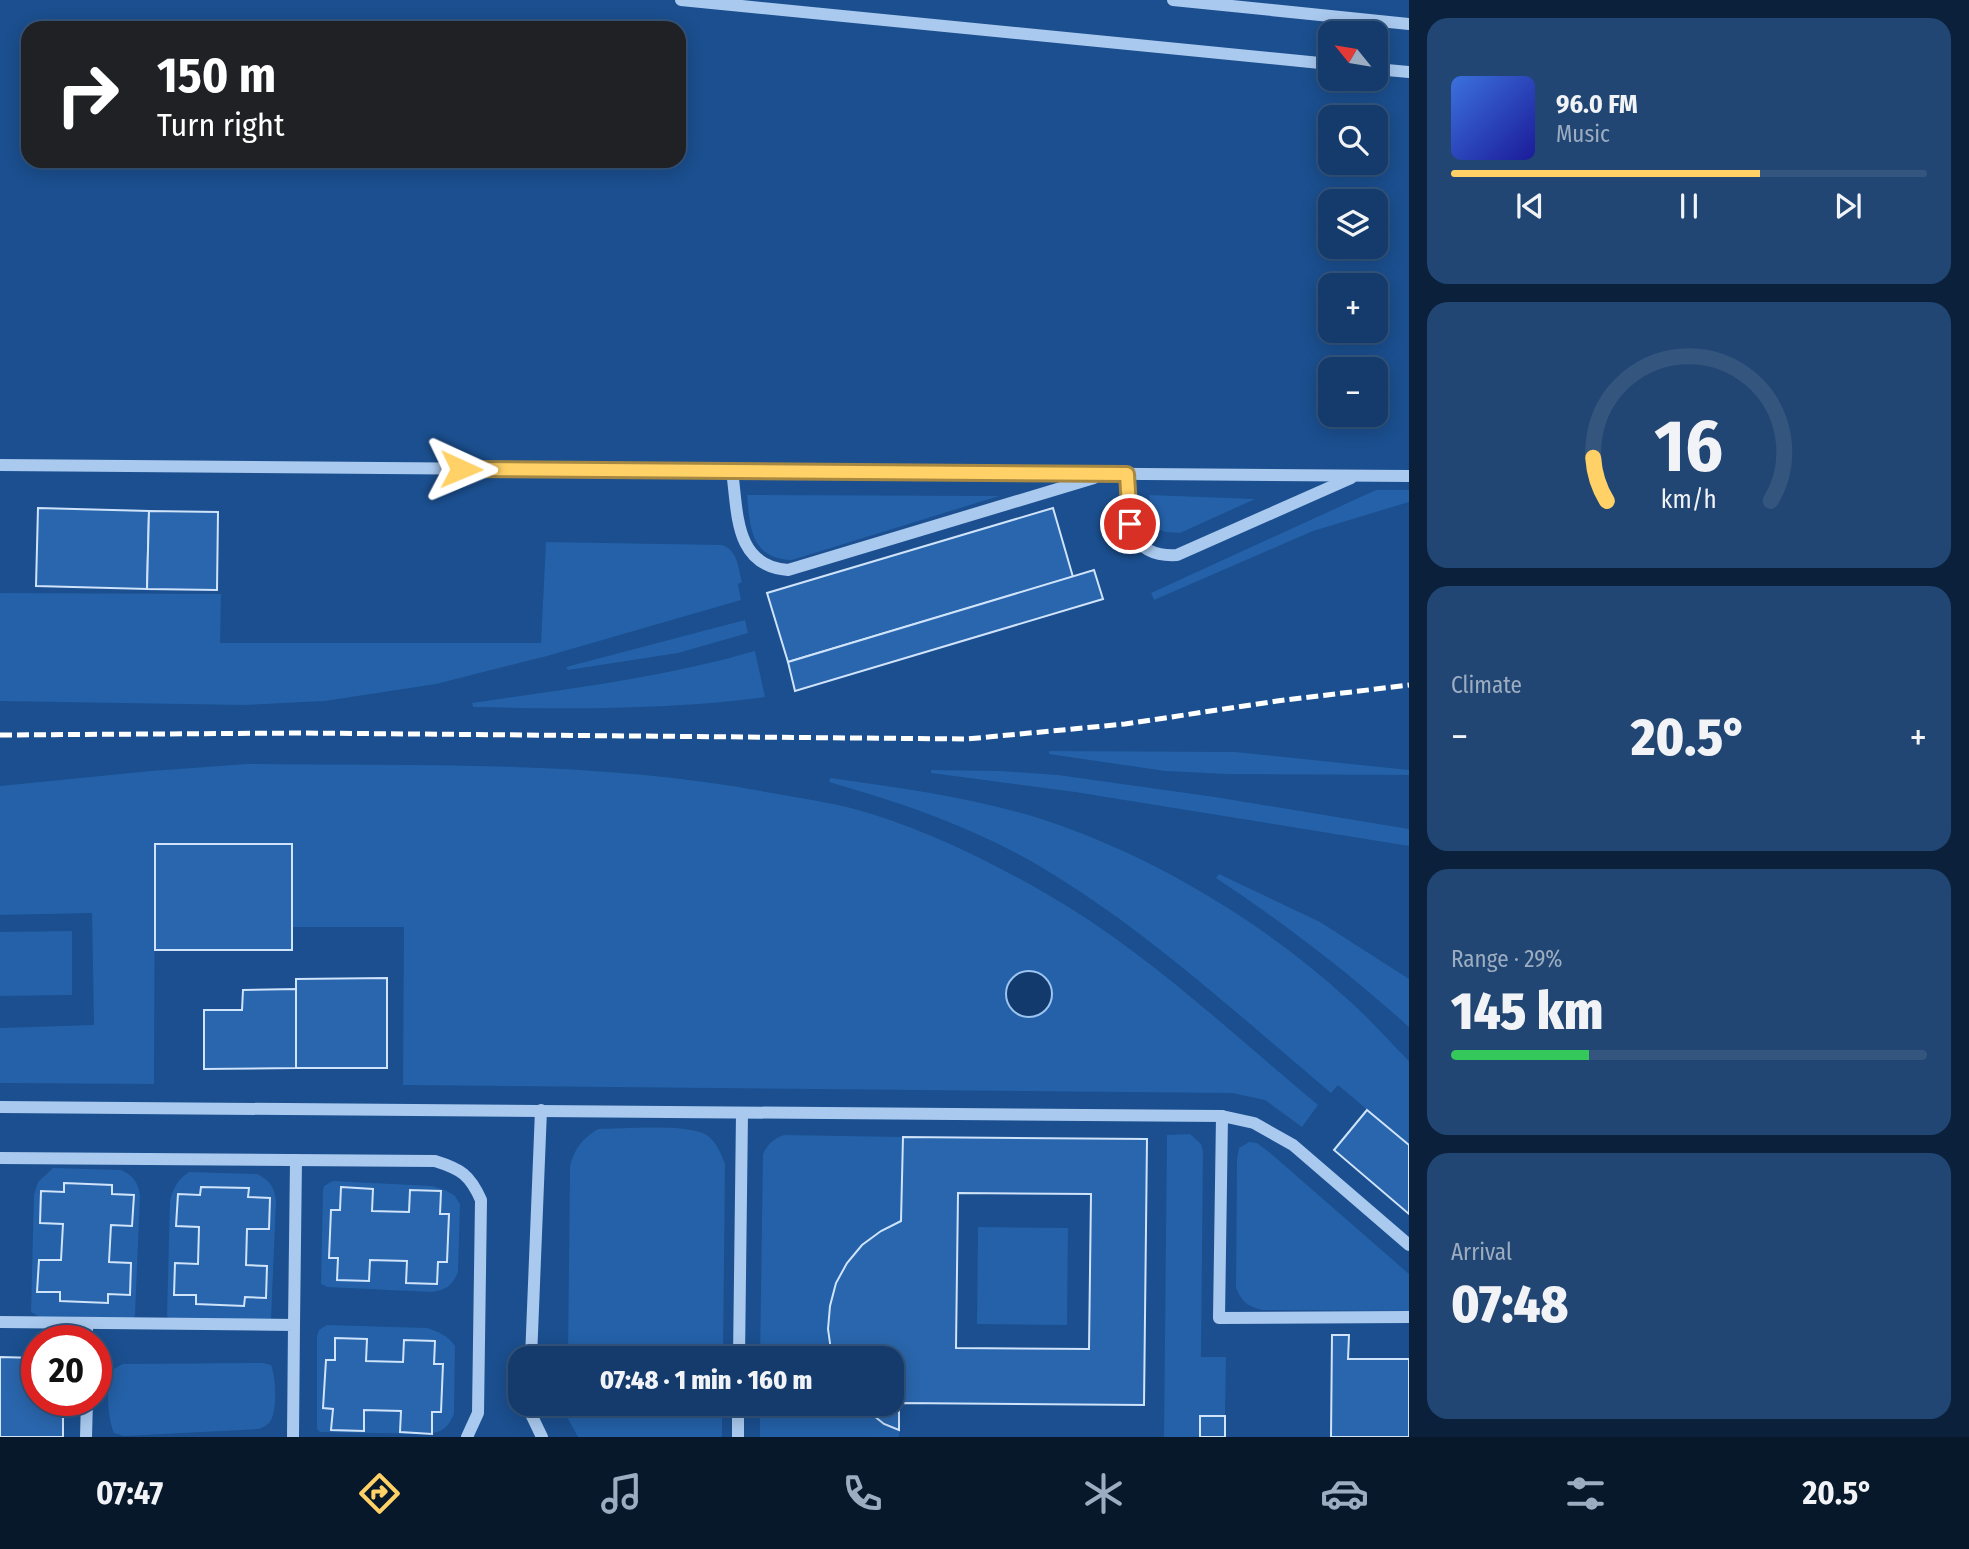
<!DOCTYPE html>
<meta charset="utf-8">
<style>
:root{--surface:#143b6b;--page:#214673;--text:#f1f3f6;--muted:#9dadc1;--line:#33557e;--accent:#ffd166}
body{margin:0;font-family:"Fira Sans Condensed",sans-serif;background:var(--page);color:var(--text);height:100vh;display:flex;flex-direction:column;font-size:26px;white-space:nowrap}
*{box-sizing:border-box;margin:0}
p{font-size:23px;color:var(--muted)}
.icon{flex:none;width:38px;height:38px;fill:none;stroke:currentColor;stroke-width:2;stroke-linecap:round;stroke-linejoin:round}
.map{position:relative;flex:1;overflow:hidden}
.side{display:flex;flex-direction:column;gap:18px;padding:18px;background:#0b203b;width:560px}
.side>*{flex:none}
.guide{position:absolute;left:21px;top:21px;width:665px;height:147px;border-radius:21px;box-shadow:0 4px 18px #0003,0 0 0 2px var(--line);background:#202124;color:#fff;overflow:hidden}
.needle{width:46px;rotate:300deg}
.tools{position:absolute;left:1318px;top:21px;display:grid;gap:14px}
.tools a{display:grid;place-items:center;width:70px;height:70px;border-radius:14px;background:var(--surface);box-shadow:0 4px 18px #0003,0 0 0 2px var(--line);font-size:35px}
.speed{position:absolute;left:21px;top:1325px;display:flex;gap:14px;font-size:35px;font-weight:700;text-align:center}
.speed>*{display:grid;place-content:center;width:91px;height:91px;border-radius:50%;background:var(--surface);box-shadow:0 4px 18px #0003,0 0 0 2px var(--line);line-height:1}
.speed .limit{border:10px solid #d22;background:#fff;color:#111}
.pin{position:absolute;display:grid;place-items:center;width:60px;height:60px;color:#fff;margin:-30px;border:4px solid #fff;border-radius:50%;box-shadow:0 2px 7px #0007}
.me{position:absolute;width:77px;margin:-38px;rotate:91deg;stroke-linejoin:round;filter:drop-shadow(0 0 5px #0008)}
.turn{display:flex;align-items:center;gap:24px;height:147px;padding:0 21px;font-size:32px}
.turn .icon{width:91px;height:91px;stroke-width:2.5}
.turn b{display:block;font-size:49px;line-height:60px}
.big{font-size:52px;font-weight:800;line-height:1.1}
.side .card{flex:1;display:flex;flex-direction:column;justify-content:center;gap:10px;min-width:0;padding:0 24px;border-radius:21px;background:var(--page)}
.side .dial{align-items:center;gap:0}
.dial svg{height:182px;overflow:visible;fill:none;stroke:var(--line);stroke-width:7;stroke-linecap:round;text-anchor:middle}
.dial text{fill:var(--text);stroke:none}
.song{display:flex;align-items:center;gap:21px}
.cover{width:84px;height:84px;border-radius:10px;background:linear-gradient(135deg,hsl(220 70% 55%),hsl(240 70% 35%))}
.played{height:7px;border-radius:4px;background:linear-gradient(90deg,var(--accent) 65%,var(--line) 65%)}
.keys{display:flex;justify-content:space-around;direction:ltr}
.heat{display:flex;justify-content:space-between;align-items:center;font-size:38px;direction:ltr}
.charge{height:10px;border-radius:5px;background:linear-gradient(90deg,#34c759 29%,var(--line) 0)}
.trip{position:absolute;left:508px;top:1346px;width:396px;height:70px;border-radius:21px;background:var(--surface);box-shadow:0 4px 18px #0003,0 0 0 2px var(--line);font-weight:800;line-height:70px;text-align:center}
.tabs{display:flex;height:112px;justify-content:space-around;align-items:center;background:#08182b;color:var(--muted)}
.tabs .icon{width:49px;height:49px}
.tabs .selected{color:var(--accent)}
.tabs b{font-size:32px;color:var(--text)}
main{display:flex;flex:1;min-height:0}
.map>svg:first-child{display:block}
.green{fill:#2461a8}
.water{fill:#123a6d;stroke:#9cc4f0;stroke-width:2}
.building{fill:#2a66ad;stroke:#cfe3fa;stroke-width:2;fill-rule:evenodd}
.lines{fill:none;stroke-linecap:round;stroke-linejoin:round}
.minor{stroke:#a9c9ee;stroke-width:12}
.rail{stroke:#fff;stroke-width:5;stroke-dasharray:12 5;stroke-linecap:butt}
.route-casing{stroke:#a68842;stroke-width:18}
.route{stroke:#ffd166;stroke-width:12}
</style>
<main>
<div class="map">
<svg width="1409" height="1437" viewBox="0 0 1409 1437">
<rect width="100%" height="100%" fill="#1b4f8f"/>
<!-- green -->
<g class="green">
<path d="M1376,490H1409V502L1313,531L1154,600L1151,593Z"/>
<path d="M747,495L999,496L792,560C751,559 750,528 747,495Z"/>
<path d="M1149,495L1255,499L1180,533L1165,532L1157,528L1151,518Z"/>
<path d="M546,542L722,545C738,550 738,568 742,582L738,584L741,600L547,656L436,684L325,701L244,705L0,701V593L221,594L220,643H541Z"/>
<path d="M745,620L748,633L678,653L568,670L566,667Z"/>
<path d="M755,651L765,697C668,710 571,709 473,707L472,703C567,689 662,678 755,651Z"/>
<path d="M1049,751L1235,752L1409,770V775L1226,774L1165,771L1049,754Z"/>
<path d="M247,764C422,766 600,760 772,793C806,799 842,804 875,815C932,833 993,863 1045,893C1145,950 1230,1032 1318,1105L1302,1127L1265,1100L1232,1093L403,1085L404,927H292L155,844L154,1084L0,1083V1028L94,1025L92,913L0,915V786L151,771Z"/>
<path d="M931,770L1000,771L1058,775L1215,797L1409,829V846L1075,792L931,773Z"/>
<path d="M830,778C907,789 986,799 1059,825C1161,861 1265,924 1345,997C1368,1017 1388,1040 1409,1061V1145L1338,1085L1331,1093C1238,1015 1147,930 1041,867C975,828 903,803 829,782Z"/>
<path d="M1219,874L1320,922L1409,979V1027C1348,972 1284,923 1216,878Z"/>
<path d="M72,931V995L0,996V932Z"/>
<path d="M598,1129C623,1129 690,1123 708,1136C717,1143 721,1154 725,1164L723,1358H568L570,1166C575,1148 582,1139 598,1129Z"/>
<path d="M1190,1134L1201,1144L1203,1151L1201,1357H1226L1225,1416H1200V1437H1164L1167,1135Z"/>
<path d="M784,1135L903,1137L901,1221C888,1228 876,1234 865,1244C835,1270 819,1320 832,1358H760L763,1154C768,1144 773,1139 784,1135Z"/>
<path d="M1249,1142L1257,1143L1269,1152L1409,1274V1311L1262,1310C1247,1306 1242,1302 1236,1288L1237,1160L1239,1148Z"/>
<path d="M53,1168L121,1170C134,1176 138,1182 140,1196L135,1315L133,1319L40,1317L31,1312L34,1195L38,1182Z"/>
<path d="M189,1172L257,1174C270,1181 274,1186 276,1201L271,1320L170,1319L167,1316L170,1200C174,1187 178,1179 189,1172Z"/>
<path d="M333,1181L432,1186L445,1190L455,1196L460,1204L458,1272C452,1286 446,1290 431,1292L328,1287L321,1284L323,1191L324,1186Z"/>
<path d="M978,1227L1068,1228L1067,1325L977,1324Z"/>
<path d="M327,1325L427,1328C439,1332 447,1335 455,1346L454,1414C448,1428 442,1432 428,1434L320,1432L317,1429V1336L319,1330Z"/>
<path d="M263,1363L271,1365C276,1376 278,1413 269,1423C269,1424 260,1429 259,1429L124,1436L114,1433C108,1420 106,1389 110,1375C112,1369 117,1367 123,1364Z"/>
<path d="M568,1404H722V1435L721,1437H578L567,1417Z"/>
<path d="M760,1404H859L884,1424L899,1430V1437H760Z"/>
</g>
<!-- water -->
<circle class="water" cx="1029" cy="994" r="23"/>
<!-- building -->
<g class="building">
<path d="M38,508L149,511L147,589L36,586Z"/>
<path d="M1053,508L1073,577L788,662L767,593Z"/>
<path d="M149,511L218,512L217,590L147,589Z"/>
<path d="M1094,570L1103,599L795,691L788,662Z"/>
<rect x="155" y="844" width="137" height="106"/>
<path d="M387,978V1068H296V979Z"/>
<path d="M296,989V1068L204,1069V1010H242L243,990Z"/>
<path d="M1367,1110L1409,1145V1214L1334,1150Z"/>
<path d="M903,1137L1147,1139L1144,1405L899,1403V1430L884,1424L859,1404H891V1358H832L828,1329L830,1306L836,1283L847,1263L862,1245L881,1231L901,1221ZM958,1193L1091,1194L1089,1349L956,1348Z"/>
<path d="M64,1183L112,1185V1194L134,1195L132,1226L111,1225L109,1262L131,1263L130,1295L108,1294V1303L60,1301V1292H37L39,1260H61L63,1224L40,1223L41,1191L64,1192Z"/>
<path d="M201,1187L249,1188L248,1197L270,1198L269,1229H247L246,1265L267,1266L266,1298L245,1297L244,1306L196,1304V1295H174L175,1263L198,1264L199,1227L176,1226L178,1194L200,1195Z"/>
<path d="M341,1187L373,1189L372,1211L409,1212L410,1190L441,1191L440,1214H449L447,1262H438L437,1284L406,1283L407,1261L370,1260L369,1281L337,1280L338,1258H329L331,1210H340Z"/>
<path d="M1332,1335H1349L1348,1359H1409V1437H1331Z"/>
<path d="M335,1338L367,1339L366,1361L403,1362L404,1340L435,1341L434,1364H443L441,1412H432V1434L400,1432L401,1411L364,1410V1431L331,1430L333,1409L323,1408L326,1360H335Z"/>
<path d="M0,1357L37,1358V1400H63V1437H0Z"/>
<rect x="1200" y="1416" width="25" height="21"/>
</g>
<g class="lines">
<!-- minor -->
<g class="minor">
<path d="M681,0L1330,64"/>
<path d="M1173,0L1409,24"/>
<path d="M1376,69L1409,72"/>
<path d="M0,465L1409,476"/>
<path d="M732,471C738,513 734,566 788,570L1094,478"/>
<path d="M1127,474C1129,513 1123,558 1177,555L1351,478"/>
<path d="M0,1107L1222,1116L1254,1123L1293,1145L1409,1245"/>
<path d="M1222,1116L1219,1318L1409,1317"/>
<path d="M0,1158L435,1161C461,1169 470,1175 481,1200L478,1413L467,1437"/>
<path d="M0,1322L294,1325L293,1437"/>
<path d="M294,1325L296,1160"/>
<path d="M87,1340V1323"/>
<path d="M531,1358L541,1110"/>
<path d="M739,1358L742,1113"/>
<path d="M530,1404V1412L542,1437"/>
<path d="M86,1437L87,1400"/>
<path d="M738,1437V1404"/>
</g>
<!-- rail -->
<path class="rail" d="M0,735L303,733L967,739L1125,724L1277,701L1409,685"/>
</g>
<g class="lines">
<defs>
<path id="route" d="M461,469L1127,474L1130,524"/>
</defs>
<!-- route casing -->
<use href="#route" class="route-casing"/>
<!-- route -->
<use href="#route" class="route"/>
</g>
</svg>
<div class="tools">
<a><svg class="needle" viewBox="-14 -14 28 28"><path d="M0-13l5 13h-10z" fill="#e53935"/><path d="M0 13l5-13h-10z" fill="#9dadc1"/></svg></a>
<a><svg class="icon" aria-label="search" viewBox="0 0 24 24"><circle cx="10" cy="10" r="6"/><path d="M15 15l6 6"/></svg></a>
<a><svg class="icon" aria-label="layers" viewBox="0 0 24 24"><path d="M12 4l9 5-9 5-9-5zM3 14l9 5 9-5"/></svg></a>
<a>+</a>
<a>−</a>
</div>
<div class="speed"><div class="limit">20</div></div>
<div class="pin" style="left:1130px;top:524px;background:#d93025"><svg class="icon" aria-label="arrive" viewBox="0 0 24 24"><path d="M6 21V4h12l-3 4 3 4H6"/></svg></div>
<svg class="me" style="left:461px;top:469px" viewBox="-20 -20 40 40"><path d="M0-17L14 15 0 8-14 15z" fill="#ffd166" stroke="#fff" stroke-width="4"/></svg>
<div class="trip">07:48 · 1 min · 160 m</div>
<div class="guide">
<div class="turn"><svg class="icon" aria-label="right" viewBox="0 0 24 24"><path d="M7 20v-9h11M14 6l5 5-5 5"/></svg><div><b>150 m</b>Turn right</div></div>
</div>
</div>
<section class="side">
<div class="card">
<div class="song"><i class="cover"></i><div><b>96.0 FM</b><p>Music</p></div></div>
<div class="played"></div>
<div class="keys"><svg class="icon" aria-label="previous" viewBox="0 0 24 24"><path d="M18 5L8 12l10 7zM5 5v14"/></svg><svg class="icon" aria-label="pause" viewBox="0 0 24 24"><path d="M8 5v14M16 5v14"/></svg><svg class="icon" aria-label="next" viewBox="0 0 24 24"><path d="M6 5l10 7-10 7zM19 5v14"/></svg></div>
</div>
<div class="card dial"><svg viewBox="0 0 100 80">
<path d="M14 69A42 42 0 1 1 86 69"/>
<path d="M14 69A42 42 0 0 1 8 50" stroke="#ffd166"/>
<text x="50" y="56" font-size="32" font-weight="700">16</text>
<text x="50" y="72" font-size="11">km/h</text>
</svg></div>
<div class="card"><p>Climate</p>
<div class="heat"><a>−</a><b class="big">20.5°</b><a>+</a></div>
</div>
<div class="card"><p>Range · 29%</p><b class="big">145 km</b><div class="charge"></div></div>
<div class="card"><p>Arrival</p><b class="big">07:48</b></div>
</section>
</main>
<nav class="tabs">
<b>07:47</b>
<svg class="icon selected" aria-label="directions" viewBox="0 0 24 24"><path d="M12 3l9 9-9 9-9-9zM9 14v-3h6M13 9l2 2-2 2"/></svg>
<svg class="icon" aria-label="music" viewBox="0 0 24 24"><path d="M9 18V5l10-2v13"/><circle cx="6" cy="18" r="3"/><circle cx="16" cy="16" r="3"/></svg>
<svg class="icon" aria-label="phone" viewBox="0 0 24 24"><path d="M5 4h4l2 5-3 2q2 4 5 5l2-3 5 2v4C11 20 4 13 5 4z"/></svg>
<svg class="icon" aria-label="climate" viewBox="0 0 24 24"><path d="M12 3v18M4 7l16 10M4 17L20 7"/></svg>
<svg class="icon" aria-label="car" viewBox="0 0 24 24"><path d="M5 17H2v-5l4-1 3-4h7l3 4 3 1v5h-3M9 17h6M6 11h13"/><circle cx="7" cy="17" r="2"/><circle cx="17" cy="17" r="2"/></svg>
<svg class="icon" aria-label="filters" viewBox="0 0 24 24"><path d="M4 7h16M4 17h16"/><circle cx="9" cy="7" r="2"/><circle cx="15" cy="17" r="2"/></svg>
<b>20.5°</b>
</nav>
